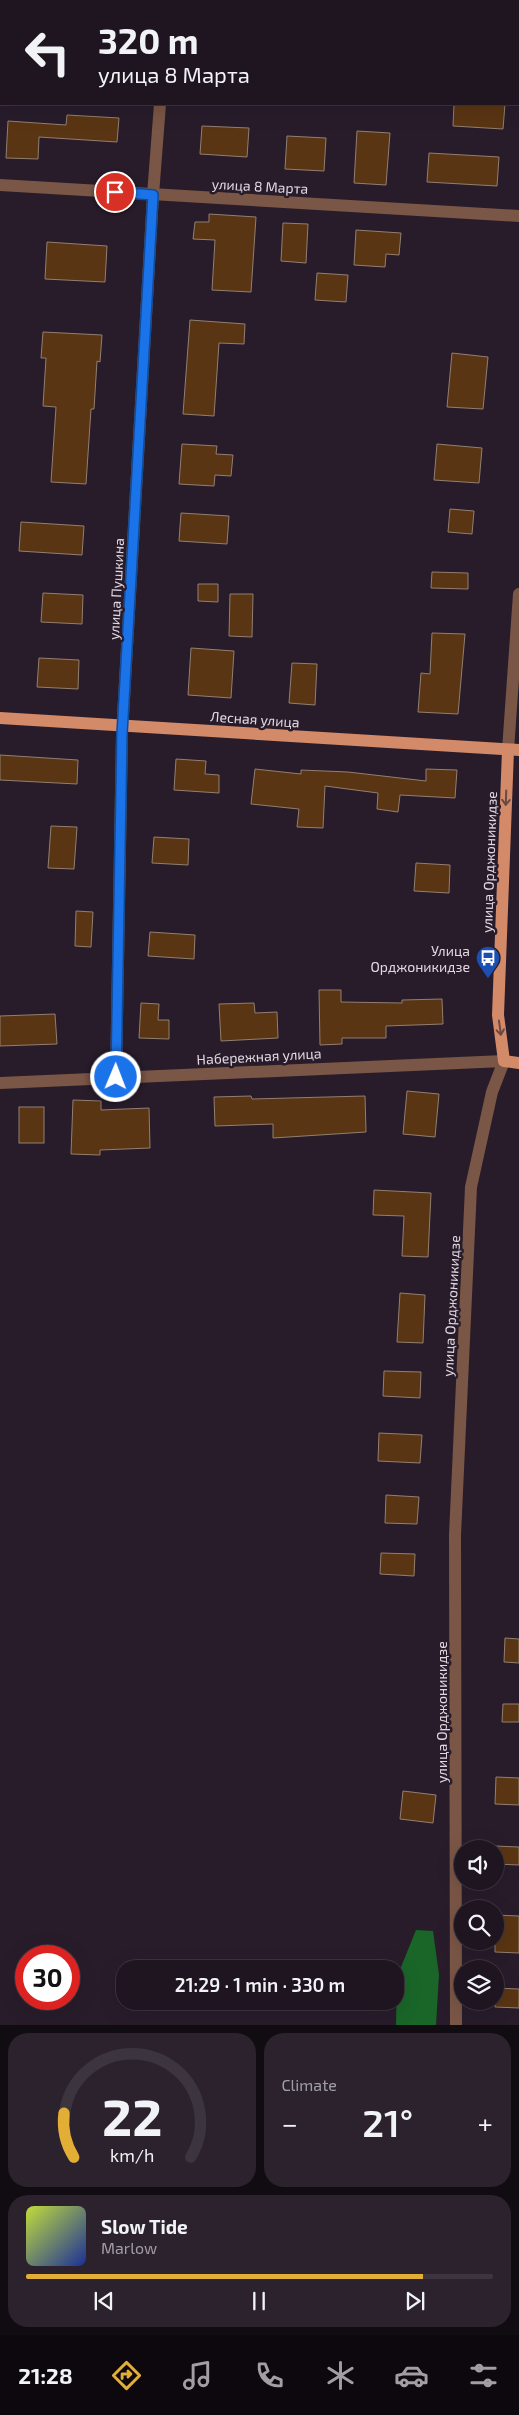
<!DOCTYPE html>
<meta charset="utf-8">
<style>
:root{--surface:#1e1520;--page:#2b222d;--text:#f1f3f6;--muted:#a19fa5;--line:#3c343e;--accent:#e3ae35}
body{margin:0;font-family:"Exo 2",sans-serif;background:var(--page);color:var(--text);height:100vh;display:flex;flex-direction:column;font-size:19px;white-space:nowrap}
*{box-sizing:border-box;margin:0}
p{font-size:16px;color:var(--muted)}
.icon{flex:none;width:28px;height:28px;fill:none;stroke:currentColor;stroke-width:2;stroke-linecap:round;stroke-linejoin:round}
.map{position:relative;height:2025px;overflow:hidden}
.panel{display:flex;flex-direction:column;gap:8px;padding:8px;background:#100c12;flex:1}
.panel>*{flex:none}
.hud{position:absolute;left:0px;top:0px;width:520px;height:105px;box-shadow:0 5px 20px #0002,0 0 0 1px var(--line);background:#1e1520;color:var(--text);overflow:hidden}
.fabs{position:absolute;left:454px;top:1840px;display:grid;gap:10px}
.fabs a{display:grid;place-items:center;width:50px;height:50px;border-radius:50%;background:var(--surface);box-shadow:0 5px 20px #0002,0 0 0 1px var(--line);font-size:25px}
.speed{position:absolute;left:15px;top:1945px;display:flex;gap:10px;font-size:25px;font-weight:700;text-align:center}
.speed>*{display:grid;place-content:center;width:65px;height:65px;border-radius:50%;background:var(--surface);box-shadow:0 5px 20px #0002,0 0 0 1px var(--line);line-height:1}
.speed .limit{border:8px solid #d22;background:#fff;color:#111}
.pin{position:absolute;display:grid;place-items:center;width:42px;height:42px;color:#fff;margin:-21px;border:2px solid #fff;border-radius:50%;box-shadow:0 1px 5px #0007}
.me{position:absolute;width:55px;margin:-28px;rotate:1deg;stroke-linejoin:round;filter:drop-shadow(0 0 4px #0008)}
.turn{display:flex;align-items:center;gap:18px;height:105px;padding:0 15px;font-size:22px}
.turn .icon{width:65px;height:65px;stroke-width:2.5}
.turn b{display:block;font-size:35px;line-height:42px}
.big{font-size:38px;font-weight:600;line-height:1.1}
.panel .widget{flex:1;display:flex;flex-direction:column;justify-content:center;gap:8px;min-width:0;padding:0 18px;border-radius:20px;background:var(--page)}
.panel .dial{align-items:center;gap:0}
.dial svg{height:130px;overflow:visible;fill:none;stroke:var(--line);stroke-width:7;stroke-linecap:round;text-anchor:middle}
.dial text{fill:var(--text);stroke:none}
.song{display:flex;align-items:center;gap:15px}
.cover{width:60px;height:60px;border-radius:8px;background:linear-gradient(135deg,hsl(70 70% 55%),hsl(230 70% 35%))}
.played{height:5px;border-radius:2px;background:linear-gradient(90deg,var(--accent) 85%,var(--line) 85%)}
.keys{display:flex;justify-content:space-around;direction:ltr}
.heat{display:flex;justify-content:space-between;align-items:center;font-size:28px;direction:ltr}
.panel .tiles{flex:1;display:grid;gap:8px;grid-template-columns:1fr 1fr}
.widget:last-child{grid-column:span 2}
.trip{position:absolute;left:116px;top:1960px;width:288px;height:50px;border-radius:20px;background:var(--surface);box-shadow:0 5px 20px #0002,0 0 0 1px var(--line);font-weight:600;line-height:50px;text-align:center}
.dock{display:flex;height:80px;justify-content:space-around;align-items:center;background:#0c080d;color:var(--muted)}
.dock .icon{width:35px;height:35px}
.dock .active{color:var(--accent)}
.dock b{font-size:22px;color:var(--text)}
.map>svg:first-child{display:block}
.forest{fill:#1a6629}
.building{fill:#5a3513;stroke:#927f70}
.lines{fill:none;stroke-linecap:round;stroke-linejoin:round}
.minor{stroke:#7a5646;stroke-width:12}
.major{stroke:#d38a69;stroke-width:12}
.oneway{stroke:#6c4843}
.route-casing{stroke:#114b97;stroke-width:12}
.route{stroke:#1a73e8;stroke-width:9}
.labels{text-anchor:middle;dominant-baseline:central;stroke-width:5;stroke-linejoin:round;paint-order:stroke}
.street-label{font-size:14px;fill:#e1d8e2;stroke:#281c2a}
.poi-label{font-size:14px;fill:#e1d8e2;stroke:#281c2a;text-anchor:end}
</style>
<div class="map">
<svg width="519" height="2025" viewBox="0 0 519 2025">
<rect width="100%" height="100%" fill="#281c2a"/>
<!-- forest -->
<path class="forest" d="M416,1930L433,1931L439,1975L436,2025H396L397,1977Z"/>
<!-- building -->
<g class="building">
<path d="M454,104H505L503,129L453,126Z"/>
<path d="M67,115L119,118L117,142L39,137L38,159L6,158L8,121L66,125Z"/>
<path d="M202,126L249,128L247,157L200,154Z"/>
<path d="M357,131L390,133L386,185L354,183Z"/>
<path d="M287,136L326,138L324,171L285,169Z"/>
<path d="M429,153L499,157L497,186L427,182Z"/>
<path d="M209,214L256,217L251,292L212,290L215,240L193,239L195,222H209Z"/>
<path d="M283,223L308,224L306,263L281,261Z"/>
<path d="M356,230L401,233L399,255L386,254L385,267L354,265Z"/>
<path d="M47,242L107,246L105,282L45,279Z"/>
<path d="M317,273L348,275L346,302L315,300Z"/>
<path d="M190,320L245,324L244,344L219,343L214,416L183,414Z"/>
<path d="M43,332L102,335L100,362L97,361L94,409H91L86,484L51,482L56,407L43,406L46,358H41Z"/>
<path d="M452,353L488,357L483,409L447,407Z"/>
<path d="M182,444L217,446L216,454L233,455L231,476L215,475L214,486L179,484Z"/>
<path d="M437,444L482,448L479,483L434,480Z"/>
<path d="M450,509L474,511L472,534L448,532Z"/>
<path d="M181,513L229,516L227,544L179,541Z"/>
<path d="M21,522L84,526L82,555L19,551Z"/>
<path d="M432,572L468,573V589L431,588Z"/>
<path d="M198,584H218V602L198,601Z"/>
<path d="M43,593L83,595L82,624L41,622Z"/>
<path d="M230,594H253L252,637L229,636Z"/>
<path d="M432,633L465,634L458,714L418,712L421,673L430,674Z"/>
<path d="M191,648L234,651L231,698L188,695Z"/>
<path d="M39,658L79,660L78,689L37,687Z"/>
<path d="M292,663L317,664L315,705L289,703Z"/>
<path d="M0,755L78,760L77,784L0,780Z"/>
<path d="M176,759L206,761L205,774L219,775V793L174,790Z"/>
<path d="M255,769L301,774V770L348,772L426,781V769L457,770L455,798L400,795L398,812L377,809L378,793L325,786L323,828L297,827L299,809L251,804Z"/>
<path d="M51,826L77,827L74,869L48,868Z"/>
<path d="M154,837L189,839L188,865L152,863Z"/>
<path d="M416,863L450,865L449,893L414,891Z"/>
<path d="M76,911L93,912L91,947L75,946Z"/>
<path d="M150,932L195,935L194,959L148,956Z"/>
<path d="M319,990H341V1002L402,1003V1000L442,999L443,1024L386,1026V1038H342V1044L320,1045Z"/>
<path d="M141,1003L159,1004L158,1020H169V1039L139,1038Z"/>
<path d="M254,1003L255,1013L277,1012L278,1038L221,1041L219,1004Z"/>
<path d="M55,1014L57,1044L0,1046V1016Z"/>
<path d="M407,1091L439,1094L435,1137L403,1134Z"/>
<path d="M251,1096L252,1099L365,1096L366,1132L273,1138V1124L215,1126L214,1097Z"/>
<path d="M73,1100L101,1101V1110L149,1108L150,1148L100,1150V1155L71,1154Z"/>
<rect x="19" y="1107" width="25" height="36"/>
<path d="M374,1190L431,1193L428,1257L402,1256L404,1216L373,1215Z"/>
<path d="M400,1293L425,1295L423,1343L397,1342Z"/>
<path d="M384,1371L421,1372L420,1398L383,1396Z"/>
<path d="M379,1433L422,1435L420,1463L378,1461Z"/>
<path d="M386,1495L419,1497L417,1524L385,1523Z"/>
<path d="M381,1553L415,1554L414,1576L380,1574Z"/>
<path d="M505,1638L519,1639V1663L504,1662Z"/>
<path d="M503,1704H519V1722H502Z"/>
<path d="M496,1777L519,1778V1805L495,1804Z"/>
<path d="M403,1791L436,1795L433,1823L400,1819Z"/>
<path d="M495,1846L519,1847V1865L495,1864Z"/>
<path d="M495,1915L519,1916V1953L495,1952Z"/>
<path d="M495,1988L519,1989V2008L495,2007Z"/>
</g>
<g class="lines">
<!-- minor -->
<g class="minor">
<path d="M169,1V0"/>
<path d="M0,185L519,216"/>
<path d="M508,750L519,594"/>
<path d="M116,1077L122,734L153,195L160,104"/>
<path d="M0,1083L504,1061L492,1092L471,1187L455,1535L456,2025"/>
</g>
<!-- major -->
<g class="major">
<path d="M0,718L519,750"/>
<path d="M508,750L498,1015L504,1061L519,1063"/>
</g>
</g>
<!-- one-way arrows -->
<defs><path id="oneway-shaft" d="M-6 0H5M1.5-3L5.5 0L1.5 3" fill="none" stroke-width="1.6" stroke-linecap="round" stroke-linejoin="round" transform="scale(1.25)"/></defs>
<g class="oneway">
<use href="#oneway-shaft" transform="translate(506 798) rotate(92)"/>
<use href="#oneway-shaft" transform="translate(500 1028) rotate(82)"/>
</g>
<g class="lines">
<defs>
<path id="route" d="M115,192L153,195L122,734L116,1077"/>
</defs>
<!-- route casing -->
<use href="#route" class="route-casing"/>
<!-- route -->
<use href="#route" class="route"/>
</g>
<!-- icons -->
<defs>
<symbol id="bus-pin" viewBox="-11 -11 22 30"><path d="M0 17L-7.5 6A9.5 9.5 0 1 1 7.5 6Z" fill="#1a4fb4" stroke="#281c2a"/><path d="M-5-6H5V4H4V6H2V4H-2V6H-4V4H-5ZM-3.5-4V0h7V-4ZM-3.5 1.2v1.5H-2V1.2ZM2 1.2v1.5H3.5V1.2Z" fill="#fff"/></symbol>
</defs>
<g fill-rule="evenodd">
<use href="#bus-pin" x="474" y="944" width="28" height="38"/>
</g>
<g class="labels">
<!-- street labels -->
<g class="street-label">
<text transform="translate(260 186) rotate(3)">улица 8 Марта</text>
<text transform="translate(116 589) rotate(-87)">улица Пушкина</text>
<text transform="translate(255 719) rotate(4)">Лесная улица</text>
<text transform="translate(489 862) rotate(-88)">улица Орджоникидзе</text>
<text transform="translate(259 1056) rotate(-3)">Набережная улица</text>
<text transform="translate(451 1306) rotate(-87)">улица Орджоникидзе</text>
<text transform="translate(441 1712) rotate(-90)">улица Орджоникидзе</text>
</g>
<!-- poi labels -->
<g class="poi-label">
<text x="470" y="950">Улица<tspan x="470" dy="16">Орджоникидзе</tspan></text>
</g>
</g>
</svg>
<div class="fabs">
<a><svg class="icon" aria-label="sound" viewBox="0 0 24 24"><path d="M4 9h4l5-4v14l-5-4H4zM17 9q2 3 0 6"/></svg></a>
<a><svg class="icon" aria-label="search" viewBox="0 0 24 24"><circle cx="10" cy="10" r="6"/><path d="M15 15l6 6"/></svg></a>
<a><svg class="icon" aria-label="layers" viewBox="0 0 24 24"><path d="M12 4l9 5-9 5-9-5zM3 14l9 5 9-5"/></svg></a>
</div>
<div class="speed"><div class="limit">30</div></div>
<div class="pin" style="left:115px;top:192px;background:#d93025"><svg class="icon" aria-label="arrive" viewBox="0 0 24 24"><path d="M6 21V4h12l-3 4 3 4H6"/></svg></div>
<svg class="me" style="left:116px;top:1077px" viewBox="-20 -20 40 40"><circle r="17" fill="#1a73e8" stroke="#fff" stroke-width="3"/><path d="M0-11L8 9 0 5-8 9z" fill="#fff"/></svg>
<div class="trip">21:29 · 1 min · 330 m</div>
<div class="hud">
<div class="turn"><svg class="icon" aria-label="left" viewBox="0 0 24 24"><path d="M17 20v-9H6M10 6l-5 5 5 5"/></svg><div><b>320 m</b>улица 8 Марта</div></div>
</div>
</div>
<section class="panel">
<div class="tiles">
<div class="widget dial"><svg viewBox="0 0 100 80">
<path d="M14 69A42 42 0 1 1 86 69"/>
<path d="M14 69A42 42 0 0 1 8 42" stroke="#e3ae35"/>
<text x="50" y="56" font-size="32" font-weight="700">22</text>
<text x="50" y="72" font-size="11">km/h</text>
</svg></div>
<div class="widget"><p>Climate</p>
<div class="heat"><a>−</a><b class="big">21°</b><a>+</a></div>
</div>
<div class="widget">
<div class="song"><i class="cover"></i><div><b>Slow Tide</b><p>Marlow</p></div></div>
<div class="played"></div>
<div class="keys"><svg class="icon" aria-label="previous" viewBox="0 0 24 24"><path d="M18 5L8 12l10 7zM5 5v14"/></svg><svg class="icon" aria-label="pause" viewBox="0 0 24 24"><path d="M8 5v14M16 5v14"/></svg><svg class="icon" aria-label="next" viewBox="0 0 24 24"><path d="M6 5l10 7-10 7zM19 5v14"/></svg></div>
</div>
</div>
</section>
<nav class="dock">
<b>21:28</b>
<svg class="icon active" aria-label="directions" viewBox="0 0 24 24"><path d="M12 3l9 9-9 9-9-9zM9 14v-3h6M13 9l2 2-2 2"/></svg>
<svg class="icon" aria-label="music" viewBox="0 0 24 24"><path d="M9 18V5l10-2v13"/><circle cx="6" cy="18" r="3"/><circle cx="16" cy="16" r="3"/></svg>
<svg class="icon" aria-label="phone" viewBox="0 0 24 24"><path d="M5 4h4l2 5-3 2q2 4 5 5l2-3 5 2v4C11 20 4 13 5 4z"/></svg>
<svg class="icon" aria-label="climate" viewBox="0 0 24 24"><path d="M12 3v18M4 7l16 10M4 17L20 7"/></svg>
<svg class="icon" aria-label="car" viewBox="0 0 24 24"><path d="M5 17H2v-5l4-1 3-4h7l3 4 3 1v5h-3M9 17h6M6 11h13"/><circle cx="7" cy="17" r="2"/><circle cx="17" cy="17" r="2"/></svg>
<svg class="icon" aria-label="filters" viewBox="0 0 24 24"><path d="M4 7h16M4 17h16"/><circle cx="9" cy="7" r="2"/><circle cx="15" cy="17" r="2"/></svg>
</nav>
